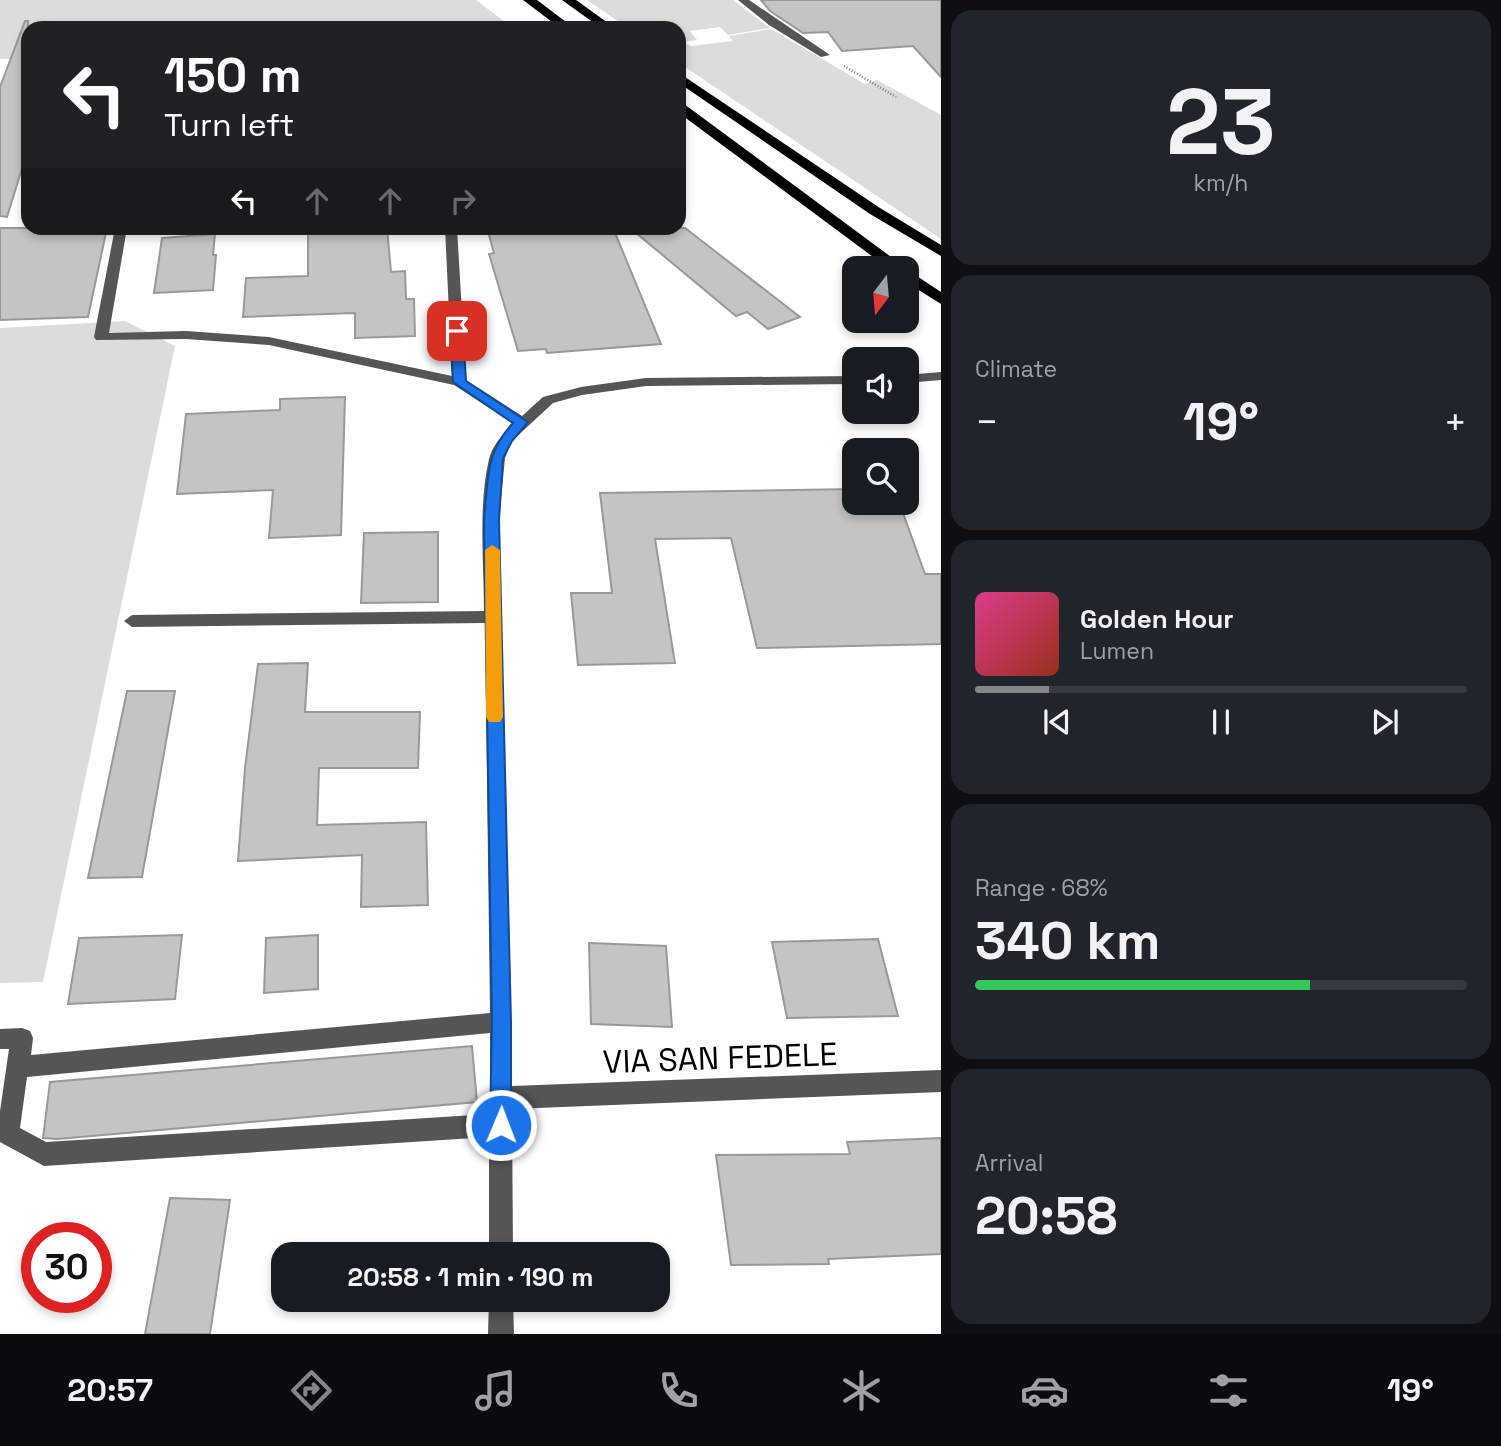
<!DOCTYPE html>
<meta charset="utf-8">
<style>
:root{--surface:#171b24;--page:#20242c;--text:#f1f3f6;--muted:#9ea1a6;--line:#363941;--accent:#858687}
body{margin:0;font-family:"Space Grotesk",sans-serif;background:var(--page);color:var(--text);height:100vh;display:flex;flex-direction:column;font-size:26px;white-space:nowrap}
*{box-sizing:border-box;margin:0}
p{font-size:23px;color:var(--muted)}
.icon{flex:none;width:38px;height:38px;fill:none;stroke:currentColor;stroke-width:2;stroke-linecap:round;stroke-linejoin:round}
.map{position:relative;flex:1;overflow:hidden}
.sheet{display:flex;flex-direction:column;gap:10px;padding:10px;background:#0d0f14;width:560px}
.sheet>*{flex:none}
.top-card{position:absolute;left:21px;top:21px;width:665px;height:214px;border-radius:21px;box-shadow:0 4px 10px #0003;background:#202124;color:#fff;overflow:hidden}
.needle{width:46px;rotate:196deg}
.fabs{position:absolute;left:842px;top:256px;display:grid;gap:14px}
.fabs a{display:grid;place-items:center;width:77px;height:77px;border-radius:14px;background:var(--surface);box-shadow:0 4px 10px #0003;font-size:35px}
.speed{position:absolute;left:21px;top:1222px;display:flex;gap:14px;font-size:35px;font-weight:700;text-align:center}
.speed>*{display:grid;place-content:center;width:91px;height:91px;border-radius:50%;background:var(--surface);box-shadow:0 4px 10px #0003;line-height:1}
.speed .limit{border:10px solid #d22;background:#fff;color:#111}
.pin{position:absolute;display:grid;place-items:center;width:60px;height:60px;color:#fff;margin:-30px;border-radius:14px;box-shadow:0 4px 10px #0006}
.me{position:absolute;width:77px;margin:-38px;rotate:1deg;stroke-linejoin:round;filter:drop-shadow(0 0 5px #0008)}
.turn{display:flex;align-items:center;gap:24px;height:147px;padding:0 28px;font-size:32px}
.turn .icon{width:91px;height:91px;stroke-width:2.5}
.turn b{display:block;font-size:49px;line-height:60px}
.lanes{display:flex;align-items:center;height:66px;padding:0 28px;background:#0003;justify-content:center;gap:35px;direction:ltr}
.lanes .off{opacity:.35}
.big{font-size:52px;font-weight:600;line-height:1.1}
.sheet .card{flex:1;display:flex;flex-direction:column;justify-content:center;gap:10px;min-width:0;padding:0 24px;border-radius:21px;background:var(--page)}
.sheet .dial{align-items:center;gap:0}
.dial b{font-size:91px;line-height:1}
.song{display:flex;align-items:center;gap:21px}
.cover{width:84px;height:84px;border-radius:10px;background:linear-gradient(135deg,hsl(330 70% 55%),hsl(10 70% 35%))}
.played{height:7px;border-radius:4px;background:linear-gradient(90deg,var(--accent) 15%,var(--line) 15%)}
.keys{display:flex;justify-content:space-around;direction:ltr}
.heat{display:flex;justify-content:space-between;align-items:center;font-size:38px;direction:ltr}
.charge{height:10px;border-radius:5px;background:linear-gradient(90deg,#34c759 68%,var(--line) 0)}
.trip{position:absolute;left:271px;top:1242px;width:399px;height:70px;border-radius:21px;background:var(--surface);box-shadow:0 4px 10px #0003;font-weight:600;line-height:70px;text-align:center}
.dock{display:flex;height:112px;justify-content:space-around;align-items:center;background:#090b0e;color:var(--muted)}
.dock .icon{width:49px;height:49px}
.dock .active{color:var(--accent)}
.dock b{font-size:32px;color:var(--text)}
main{display:flex;flex:1;min-height:0}
.map>svg:first-child{display:block}
.green{fill:#dcdcdc}
.building{fill:#c4c4c4;stroke:#999;stroke-width:2}
.lines{fill:none;stroke-linecap:round;stroke-linejoin:round}
.path{stroke:#777;stroke-width:2.5;stroke-dasharray:1 2;stroke-linecap:butt}
.minor{fill:#555;fill-rule:evenodd}
.highway{fill:#000;fill-rule:evenodd}
.route{fill:#1a73e8;stroke:#114b97;stroke-width:2}
.slow{fill:#f59e0b}
.labels{text-anchor:middle;dominant-baseline:central;stroke-width:5;stroke-linejoin:round;paint-order:stroke}
.near-street-label{font-size:32px;fill:#000;stroke:#fff}
</style>
<main>
<div class="map">
<svg width="941" height="1334" viewBox="0 0 941 1334">
<rect width="100%" height="100%" fill="#fff"/>
<!-- green -->
<g class="green">
<path d="M0,0H476L513,28H28V59H0Z"/>
<path d="M587,0H733L770,28L728,35L720,27L690,31L697,40L684,42L691,46L733,41L729,36L771,29L865,84L877,80L941,115V239L679,63V28H628Z"/>
<path d="M125,321L175,346L43,982L0,983V328Z"/>
</g>
<!-- building -->
<g class="building">
<path d="M761,0H941V77L913,46L842,51L828,32L803,33L770,11Z"/>
<path d="M25,21H28V149L7,217L0,216V87Z"/>
<path d="M0,228H107L88,317L0,320Z"/>
<path d="M308,228H387L391,272L405,271L406,299H414L415,336L355,338V313L243,317L246,278L308,276Z"/>
<path d="M487,228H613L661,344L547,353L546,349L518,351L489,254L494,253Z"/>
<path d="M630,228H685L800,317L768,329L747,312L736,316Z"/>
<path d="M215,234L213,255H216L213,290L154,293L162,238Z"/>
<path d="M345,397L341,535L269,538L273,490L177,494L186,414L280,410V399Z"/>
<path d="M854,489V502H899L925,574H941V644L757,648L731,538L655,539L675,663L578,665L571,593H612L600,493Z"/>
<path d="M438,532V602L361,603L364,533Z"/>
<path d="M308,663L305,712H420L418,768H319L317,825L426,822L428,905L361,907L362,855L238,861L245,768L258,664Z"/>
<path d="M127,691H175L142,877L88,878Z"/>
<path d="M182,935L175,999L68,1004L79,938Z"/>
<path d="M318,935V989L264,993L266,938Z"/>
<path d="M878,939L898,1016L787,1018L772,942Z"/>
<path d="M589,943L666,946L672,1027L591,1024Z"/>
<path d="M472,1046L477,1102L58,1139L43,1138L50,1082Z"/>
<path d="M941,1138V1254L828,1259L829,1264L731,1265L716,1155L850,1154L847,1142Z"/>
<path d="M170,1198L230,1200L210,1334H145Z"/>
</g>
<g class="lines">
<!-- path -->
<path class="path" d="M844,66L896,97"/>
<!-- minor -->
<g class="minor">
<path d="M738,0H749L830,55L821,57L769,25Z"/>
<path d="M115,228H127L109,333L186,331L269,337L452,376L445,228H457L466,380L522,416L543,397L581,387L646,378L854,376V384L646,386L582,395L553,403L512,441L505,458L499,520L512,1086L941,1070V1092L512,1109L513,1255H489V1137L44,1166L0,1142V1111L9,1049H0V1029L22,1028L30,1031L33,1038L31,1055L490,1013L485,623L132,627L124,621L132,615L484,611C484,563 478,505 489,459C493,444 503,434 514,424L454,385L269,345L186,339L96,340L94,337ZM490,1033V1114L46,1142L20,1128L27,1077Z"/>
<path d="M941,372V380L906,383V375Z"/>
<path d="M489,1300H513L514,1334H488Z"/>
</g>
<!-- highway -->
<g class="highway">
<path d="M523,0H537L574,28H560Z"/>
<path d="M562,0H576L615,28H601Z"/>
<path d="M679,73L880,208L941,245V256L870,214L679,83Z"/>
<path d="M679,103L684,104L906,268H888L679,113Z"/>
<path d="M906,269L941,292V304L906,282Z"/>
</g>
</g>
<!-- route -->
<path class="route" d="M457,327L463,331L466,381L528,422L512,441L503,458L499,520L511,1022V1125L508,1132L501,1135L493,1132L490,1125L492,1022L484,520C488,481 485,453 513,423L453,382L450,331Z"/>
<!-- slow -->
<path class="slow" d="M492,545L500,550L503,717L500,722H489L486,717L485,550Z"/>
<g class="labels">
<!-- near-street labels -->
<g class="near-street-label">
<text transform="translate(720 1058) rotate(-2)">VIA SAN FEDELE</text>
</g>
</g>
</svg>
<div class="fabs">
<a><svg class="needle" viewBox="-14 -14 28 28"><path d="M0-13l5 13h-10z" fill="#e53935"/><path d="M0 13l5-13h-10z" fill="#9ea1a6"/></svg></a>
<a><svg class="icon" aria-label="sound" viewBox="0 0 24 24"><path d="M4 9h4l5-4v14l-5-4H4zM17 9q2 3 0 6"/></svg></a>
<a><svg class="icon" aria-label="search" viewBox="0 0 24 24"><circle cx="10" cy="10" r="6"/><path d="M15 15l6 6"/></svg></a>
</div>
<div class="speed"><div class="limit">30</div></div>
<div class="pin" style="left:457px;top:331px;background:#d93025"><svg class="icon" aria-label="arrive" viewBox="0 0 24 24"><path d="M6 21V4h12l-3 4 3 4H6"/></svg></div>
<svg class="me" style="left:501px;top:1125px" viewBox="-20 -20 40 40"><circle r="17" fill="#1a73e8" stroke="#fff" stroke-width="3"/><path d="M0-11L8 9 0 5-8 9z" fill="#fff"/></svg>
<div class="trip">20:58 · 1 min · 190 m</div>
<div class="top-card">
<div class="turn"><svg class="icon" aria-label="left" viewBox="0 0 24 24"><path d="M17 20v-9H6M10 6l-5 5 5 5"/></svg><div><b>150 m</b>Turn left</div></div>
<div class="lanes"><svg class="icon" aria-label="left" viewBox="0 0 24 24"><path d="M17 20v-9H6M10 6l-5 5 5 5"/></svg><svg class="icon off" aria-label="ahead" viewBox="0 0 24 24"><path d="M12 20V5M6 11l6-6 6 6"/></svg><svg class="icon off" aria-label="ahead" viewBox="0 0 24 24"><path d="M12 20V5M6 11l6-6 6 6"/></svg><svg class="icon off" aria-label="right" viewBox="0 0 24 24"><path d="M7 20v-9h11M14 6l5 5-5 5"/></svg></div>
</div>
</div>
<section class="sheet">
<div class="card dial"><b>23</b><p>km/h</p></div>
<div class="card"><p>Climate</p>
<div class="heat"><a>−</a><b class="big">19°</b><a>+</a></div>
</div>
<div class="card">
<div class="song"><i class="cover"></i><div><b>Golden Hour</b><p>Lumen</p></div></div>
<div class="played"></div>
<div class="keys"><svg class="icon" aria-label="previous" viewBox="0 0 24 24"><path d="M18 5L8 12l10 7zM5 5v14"/></svg><svg class="icon" aria-label="pause" viewBox="0 0 24 24"><path d="M8 5v14M16 5v14"/></svg><svg class="icon" aria-label="next" viewBox="0 0 24 24"><path d="M6 5l10 7-10 7zM19 5v14"/></svg></div>
</div>
<div class="card"><p>Range · 68%</p><b class="big">340 km</b><div class="charge"></div></div>
<div class="card"><p>Arrival</p><b class="big">20:58</b></div>
</section>
</main>
<nav class="dock">
<b>20:57</b>
<svg class="icon active" aria-label="directions" viewBox="0 0 24 24"><path d="M12 3l9 9-9 9-9-9zM9 14v-3h6M13 9l2 2-2 2"/></svg>
<svg class="icon" aria-label="music" viewBox="0 0 24 24"><path d="M9 18V5l10-2v13"/><circle cx="6" cy="18" r="3"/><circle cx="16" cy="16" r="3"/></svg>
<svg class="icon" aria-label="phone" viewBox="0 0 24 24"><path d="M5 4h4l2 5-3 2q2 4 5 5l2-3 5 2v4C11 20 4 13 5 4z"/></svg>
<svg class="icon" aria-label="climate" viewBox="0 0 24 24"><path d="M12 3v18M4 7l16 10M4 17L20 7"/></svg>
<svg class="icon" aria-label="car" viewBox="0 0 24 24"><path d="M5 17H2v-5l4-1 3-4h7l3 4 3 1v5h-3M9 17h6M6 11h13"/><circle cx="7" cy="17" r="2"/><circle cx="17" cy="17" r="2"/></svg>
<svg class="icon" aria-label="filters" viewBox="0 0 24 24"><path d="M4 7h16M4 17h16"/><circle cx="9" cy="7" r="2"/><circle cx="15" cy="17" r="2"/></svg>
<b>19°</b>
</nav>
